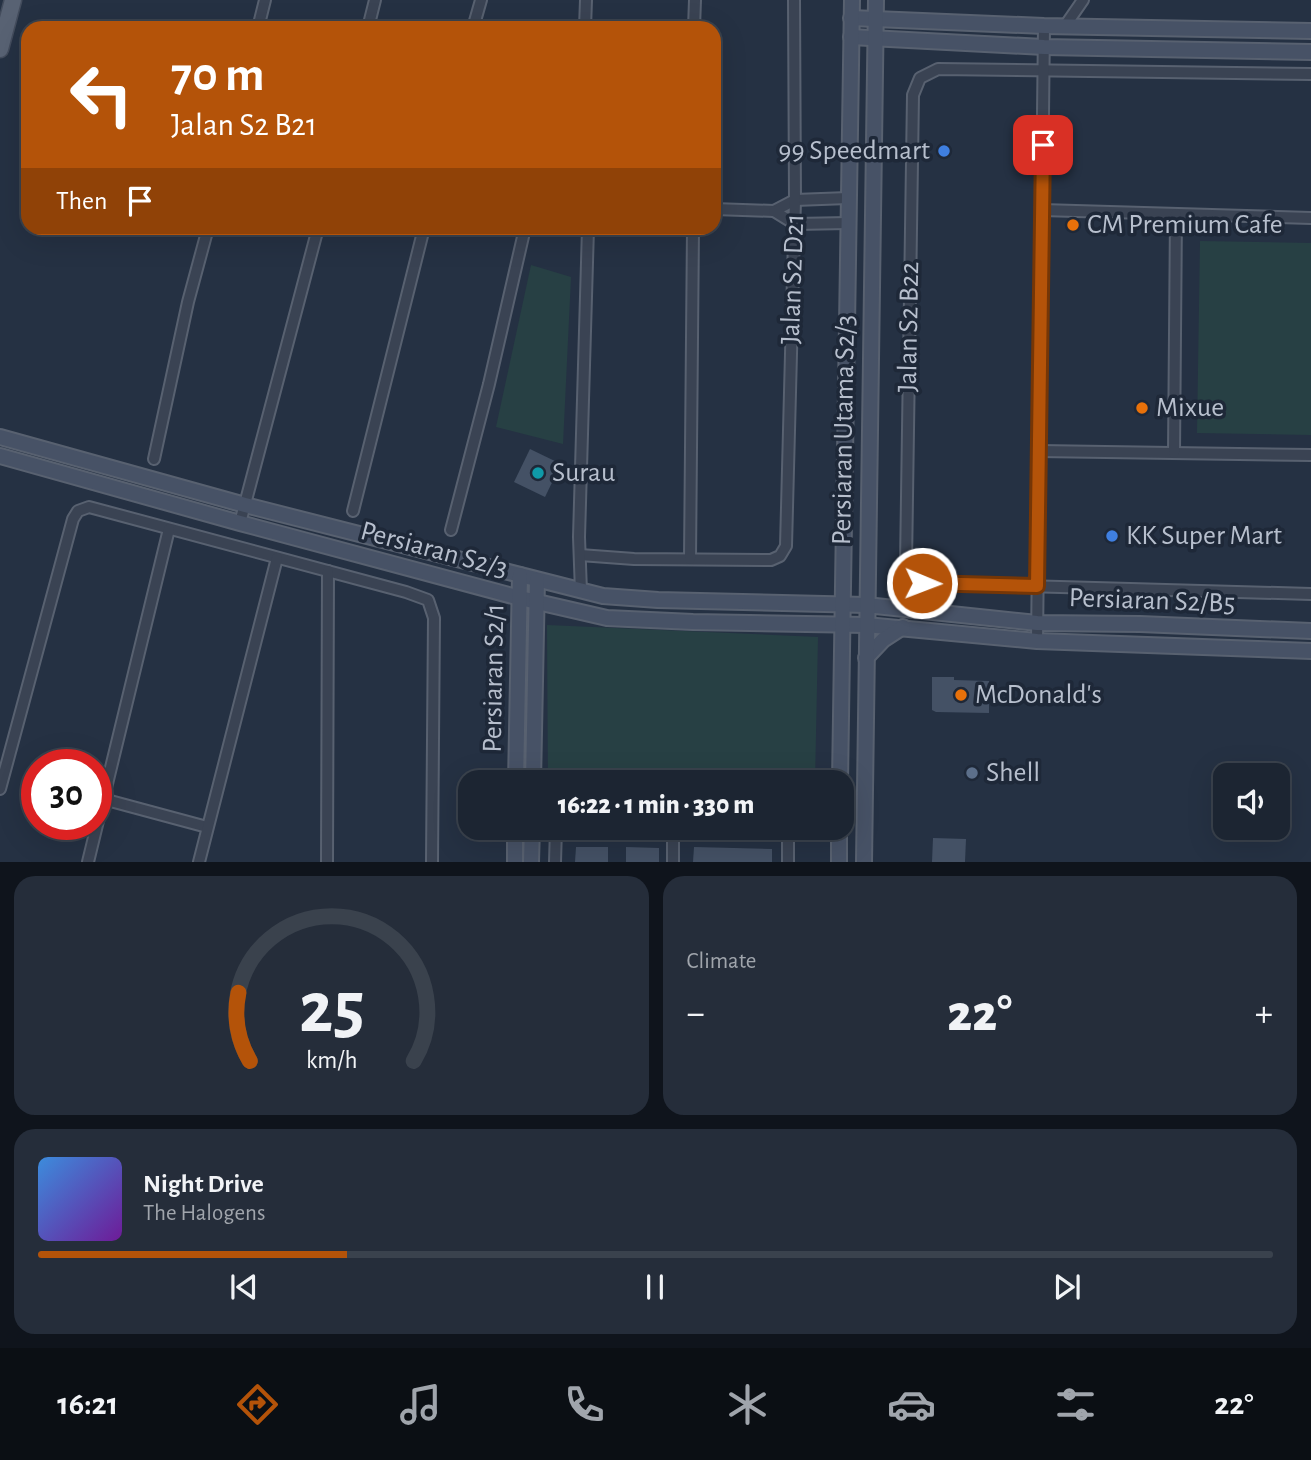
<!DOCTYPE html>
<meta charset="utf-8">
<style>
:root{--surface:#1c2532;--page:#252d3a;--text:#f1f3f6;--muted:#a0a5ac;--line:#3a424d;--accent:#b45309}
body{margin:0;font-family:"Alegreya Sans",sans-serif;background:var(--page);color:var(--text);height:100vh;display:flex;flex-direction:column;font-size:26px;white-space:nowrap}
*{box-sizing:border-box;margin:0}
p{font-size:23px;color:var(--muted)}
.icon{flex:none;width:38px;height:38px;fill:none;stroke:currentColor;stroke-width:2;stroke-linecap:round;stroke-linejoin:round}
.map{position:relative;height:862px;overflow:hidden}
.drawer{display:flex;flex-direction:column;gap:14px;padding:14px;background:#0f141c;flex:1}
.drawer>*{flex:none}
.guide{position:absolute;left:21px;top:21px;width:700px;height:214px;border-radius:21px;box-shadow:0 7px 28px #0002,0 0 0 2px var(--line);background:#b45309;color:#fff;overflow:hidden}
.fabs{position:absolute;left:1213px;top:763px;display:grid;gap:14px}
.fabs a{display:grid;place-items:center;width:77px;height:77px;border-radius:14px;background:var(--surface);box-shadow:0 7px 28px #0002,0 0 0 2px var(--line);font-size:35px}
.speed{position:absolute;left:21px;top:749px;display:flex;gap:14px;font-size:35px;font-weight:700;text-align:center}
.speed>*{display:grid;place-content:center;width:91px;height:91px;border-radius:50%;background:var(--surface);box-shadow:0 7px 28px #0002,0 0 0 2px var(--line);line-height:1}
.speed .limit{border:10px solid #d22;background:#fff;color:#111}
.pin{position:absolute;display:grid;place-items:center;width:60px;height:60px;color:#fff;margin:-30px;border-radius:14px;box-shadow:0 4px 10px #0006}
.me{position:absolute;width:77px;margin:-38px;rotate:91deg;stroke-linejoin:round;filter:drop-shadow(0 0 5px #0008)}
.turn{display:flex;align-items:center;gap:24px;height:147px;padding:0 35px;font-size:32px}
.turn .icon{width:91px;height:91px;stroke-width:2.5}
.turn b{display:block;font-size:49px;line-height:60px}
.then{display:flex;align-items:center;height:66px;padding:0 35px;background:#0003;gap:14px;font-size:26px}
.big{font-size:52px;font-weight:800;line-height:1.1}
.drawer .card{flex:1;display:flex;flex-direction:column;justify-content:center;gap:10px;min-width:0;padding:0 24px;border-radius:21px;background:var(--page)}
.drawer .dial{align-items:center;gap:0}
.dial svg{height:182px;overflow:visible;fill:none;stroke:var(--line);stroke-width:7;stroke-linecap:round;text-anchor:middle}
.dial text{fill:var(--text);stroke:none}
.song{display:flex;align-items:center;gap:21px}
.cover{width:84px;height:84px;border-radius:10px;background:linear-gradient(135deg,hsl(210 70% 55%),hsl(280 70% 35%))}
.played{height:7px;border-radius:4px;background:linear-gradient(90deg,var(--accent) 25%,var(--line) 25%)}
.keys{display:flex;justify-content:space-around;direction:ltr}
.heat{display:flex;justify-content:space-between;align-items:center;font-size:38px;direction:ltr}
.drawer .tiles{flex:1;display:grid;gap:14px;grid-template-columns:1fr 1fr}
.card:last-child{grid-column:span 2}
.trip{position:absolute;left:458px;top:770px;width:396px;height:70px;border-radius:21px;background:var(--surface);box-shadow:0 7px 28px #0002,0 0 0 2px var(--line);font-weight:800;line-height:70px;text-align:center}
.tab-bar{display:flex;height:112px;justify-content:space-around;align-items:center;background:#0b0f14;color:var(--muted)}
.tab-bar .icon{width:49px;height:49px}
.tab-bar .active{color:var(--accent)}
.tab-bar b{font-size:32px;color:var(--text)}
.map>svg:first-child{display:block}
.green{fill:#274044}
.building{fill:#445165}
.lines{fill:none;stroke-linecap:round;stroke-linejoin:round}
.street-casing{stroke:#586170;stroke-width:14}
.secondary-casing{stroke:#586170;stroke-width:18}
.primary-casing{stroke:#434c5c;stroke-width:19}
.street{stroke:#3a4353;stroke-width:10}
.secondary{stroke:#475266;stroke-width:14}
.primary{stroke:#586273;stroke-width:16}
.route-casing{stroke:#753606;stroke-width:18}
.route{stroke:#b45309;stroke-width:12}
.shop-dot{fill:#3f7fe0;stroke:#1e2838;stroke-width:2.5}
.food-dot{fill:#e8710a;stroke:#1e2838;stroke-width:2.5}
.culture-dot{fill:#0f9aa8;stroke:#1e2838;stroke-width:2.5}
.service-dot{fill:#5c6f8a;stroke:#1e2838;stroke-width:2.5}
.labels{text-anchor:middle;dominant-baseline:central;stroke-width:7;stroke-linejoin:round;paint-order:stroke}
.poi-label{font-size:28px;fill:#b7bfcd;stroke:#1e2838;text-anchor:start}
.street-label{font-size:28px;fill:#b7bfcd;stroke:#1e2838}
</style>
<div class="map">
<svg width="1311" height="862" viewBox="0 0 1311 862">
<rect width="100%" height="100%" fill="#253143"/>
<!-- green -->
<g class="green">
<path d="M1200,241L1311,243V435L1197,433Z"/>
<path d="M531,265L571,277L563,444L496,427Z"/>
<path d="M547,625L818,637L815,782H548Z"/>
</g>
<!-- building -->
<g class="building">
<path d="M530,449L561,464L545,497L514,482Z"/>
<path d="M932,677H954V680L989,681V713L936,712L932,710Z"/>
<path d="M933,838L966,839L965,862H932Z"/>
<path d="M576,847H608V862H575Z"/>
<path d="M626,847L659,848V862H626Z"/>
<path d="M694,847L772,849V862H693Z"/>
</g>
<g class="lines">
<defs>
<g id="street">
<path d="M1065,26L1083,0"/>
<path d="M258,28L265,0"/>
<path d="M368,28L375,0"/>
<path d="M473,28L481,0"/>
<path d="M585,28L586,0"/>
<path d="M694,28L695,0"/>
<path d="M1311,74L938,69L920,78L913,95L906,564L911,576L922,583L1311,594"/>
<path d="M714,209L774,211L795,200L848,198"/>
<path d="M1042,210L1311,218"/>
<path d="M774,211L795,224L848,223"/>
<path d="M1039,451L1311,455"/>
<path d="M1174,453L1176,214"/>
<path d="M154,459L188,302L208,228"/>
<path d="M353,511L424,228"/>
<path d="M240,523L318,228"/>
<path d="M451,530L489,384L525,228"/>
<path d="M580,555L634,559L771,560L780,556L786,546L795,200L794,0"/>
<path d="M690,559L693,228"/>
<path d="M581,592L579,537L588,228"/>
<path d="M1037,641L1044,26"/>
<path d="M0,789L73,519L78,511L89,507L406,592L428,600L434,618L432,862"/>
<path d="M103,799L207,827"/>
<path d="M780,828L784,829L788,837V862"/>
<path d="M88,862L169,529"/>
<path d="M199,862L277,558"/>
<path d="M327,862L328,571"/>
<path d="M555,862L556,828"/>
<path d="M673,862V828"/>
</g>
<g id="secondary">
<path d="M851,18L1044,26L1311,31"/>
<path d="M851,37L1044,47L1311,52"/>
<path d="M0,437L245,505L603,596L658,600L866,605L1037,623L1140,624L1311,631"/>
<path d="M0,456L240,523L520,598L607,618L693,622L866,625L1037,641L1311,651"/>
<path d="M866,658L883,640L903,627"/>
<path d="M516,782L520,575"/>
<path d="M533,782L537,580"/>
<path d="M840,782L852,0"/>
<path d="M515,862V828"/>
<path d="M531,862L532,828"/>
<path d="M839,862V828"/>
<path d="M864,862L876,0"/>
</g>
<path id="primary" d="M0,49L13,0"/>
</defs>
<!-- street casing -->
<use href="#street" class="street-casing"/>
<!-- secondary casing -->
<use href="#secondary" class="secondary-casing"/>
<!-- primary casing -->
<use href="#primary" class="primary-casing"/>
<!-- street -->
<use href="#street" class="street"/>
<!-- secondary -->
<use href="#secondary" class="secondary"/>
<!-- primary -->
<use href="#primary" class="primary"/>
</g>
<g class="lines">
<defs>
<path id="route" d="M922,583L1037,586L1043,145"/>
</defs>
<!-- route casing -->
<use href="#route" class="route-casing"/>
<!-- route -->
<use href="#route" class="route"/>
</g>
<!-- markers -->
<g class="shop-dot">
<circle cx="944" cy="151" r="7"/>
<circle cx="1112" cy="536" r="7"/>
</g>
<g class="food-dot">
<circle cx="1073" cy="225" r="7"/>
<circle cx="1142" cy="408" r="7"/>
<circle cx="961" cy="695" r="7"/>
</g>
<circle class="culture-dot" cx="538" cy="473" r="7"/>
<circle class="service-dot" cx="972" cy="773" r="7"/>
<g class="labels">
<!-- poi labels -->
<g class="poi-label">
<text x="930" y="151" text-anchor="end">99 Speedmart</text>
<text x="1087" y="225">CM Premium Cafe</text>
<text x="1156" y="408">Mixue</text>
<text x="552" y="473">Surau</text>
<text x="1126" y="536">KK Super Mart</text>
<text x="975" y="695">McDonald's</text>
<text x="986" y="773">Shell</text>
</g>
<!-- street labels -->
<g class="street-label">
<text transform="translate(793 279) rotate(-88)">Jalan S2 D21</text>
<text transform="translate(909 327) rotate(-89)">Jalan S2 B22</text>
<text transform="translate(844 430) rotate(-89)">Persiaran Utama S2/3</text>
<text transform="translate(434 550) rotate(15)">Persiaran S2/3</text>
<text transform="translate(1152 601) rotate(2)">Persiaran S2/B5</text>
<text transform="translate(494 678) rotate(-89)">Persiaran S2/1</text>
</g>
</g>
</svg>
<div class="fabs">
<a><svg class="icon" aria-label="sound" viewBox="0 0 24 24"><path d="M4 9h4l5-4v14l-5-4H4zM17 9q2 3 0 6"/></svg></a>
</div>
<div class="speed"><div class="limit">30</div></div>
<div class="pin" style="left:1043px;top:145px;background:#d93025"><svg class="icon" aria-label="arrive" viewBox="0 0 24 24"><path d="M6 21V4h12l-3 4 3 4H6"/></svg></div>
<svg class="me" style="left:922px;top:583px" viewBox="-20 -20 40 40"><circle r="17" fill="#b45309" stroke="#fff" stroke-width="3"/><path d="M0-11L8 9 0 5-8 9z" fill="#fff"/></svg>
<div class="trip">16:22 · 1 min · 330 m</div>
<div class="guide">
<div class="turn"><svg class="icon" aria-label="left" viewBox="0 0 24 24"><path d="M17 20v-9H6M10 6l-5 5 5 5"/></svg><div><b>70 m</b>Jalan S2 B21</div></div>
<div class="then">Then<svg class="icon" aria-label="arrive" viewBox="0 0 24 24"><path d="M6 21V4h12l-3 4 3 4H6"/></svg></div>
</div>
</div>
<section class="drawer">
<div class="tiles">
<div class="card dial"><svg viewBox="0 0 100 80">
<path d="M14 69A42 42 0 1 1 86 69"/>
<path d="M14 69A42 42 0 0 1 9 39" stroke="#b45309"/>
<text x="50" y="56" font-size="32" font-weight="700">25</text>
<text x="50" y="72" font-size="11">km/h</text>
</svg></div>
<div class="card"><p>Climate</p>
<div class="heat"><a>−</a><b class="big">22°</b><a>+</a></div>
</div>
<div class="card">
<div class="song"><i class="cover"></i><div><b>Night Drive</b><p>The Halogens</p></div></div>
<div class="played"></div>
<div class="keys"><svg class="icon" aria-label="previous" viewBox="0 0 24 24"><path d="M18 5L8 12l10 7zM5 5v14"/></svg><svg class="icon" aria-label="pause" viewBox="0 0 24 24"><path d="M8 5v14M16 5v14"/></svg><svg class="icon" aria-label="next" viewBox="0 0 24 24"><path d="M6 5l10 7-10 7zM19 5v14"/></svg></div>
</div>
</div>
</section>
<nav class="tab-bar">
<b>16:21</b>
<svg class="icon active" aria-label="directions" viewBox="0 0 24 24"><path d="M12 3l9 9-9 9-9-9zM9 14v-3h6M13 9l2 2-2 2"/></svg>
<svg class="icon" aria-label="music" viewBox="0 0 24 24"><path d="M9 18V5l10-2v13"/><circle cx="6" cy="18" r="3"/><circle cx="16" cy="16" r="3"/></svg>
<svg class="icon" aria-label="phone" viewBox="0 0 24 24"><path d="M5 4h4l2 5-3 2q2 4 5 5l2-3 5 2v4C11 20 4 13 5 4z"/></svg>
<svg class="icon" aria-label="climate" viewBox="0 0 24 24"><path d="M12 3v18M4 7l16 10M4 17L20 7"/></svg>
<svg class="icon" aria-label="car" viewBox="0 0 24 24"><path d="M5 17H2v-5l4-1 3-4h7l3 4 3 1v5h-3M9 17h6M6 11h13"/><circle cx="7" cy="17" r="2"/><circle cx="17" cy="17" r="2"/></svg>
<svg class="icon" aria-label="filters" viewBox="0 0 24 24"><path d="M4 7h16M4 17h16"/><circle cx="9" cy="7" r="2"/><circle cx="15" cy="17" r="2"/></svg>
<b>22°</b>
</nav>
